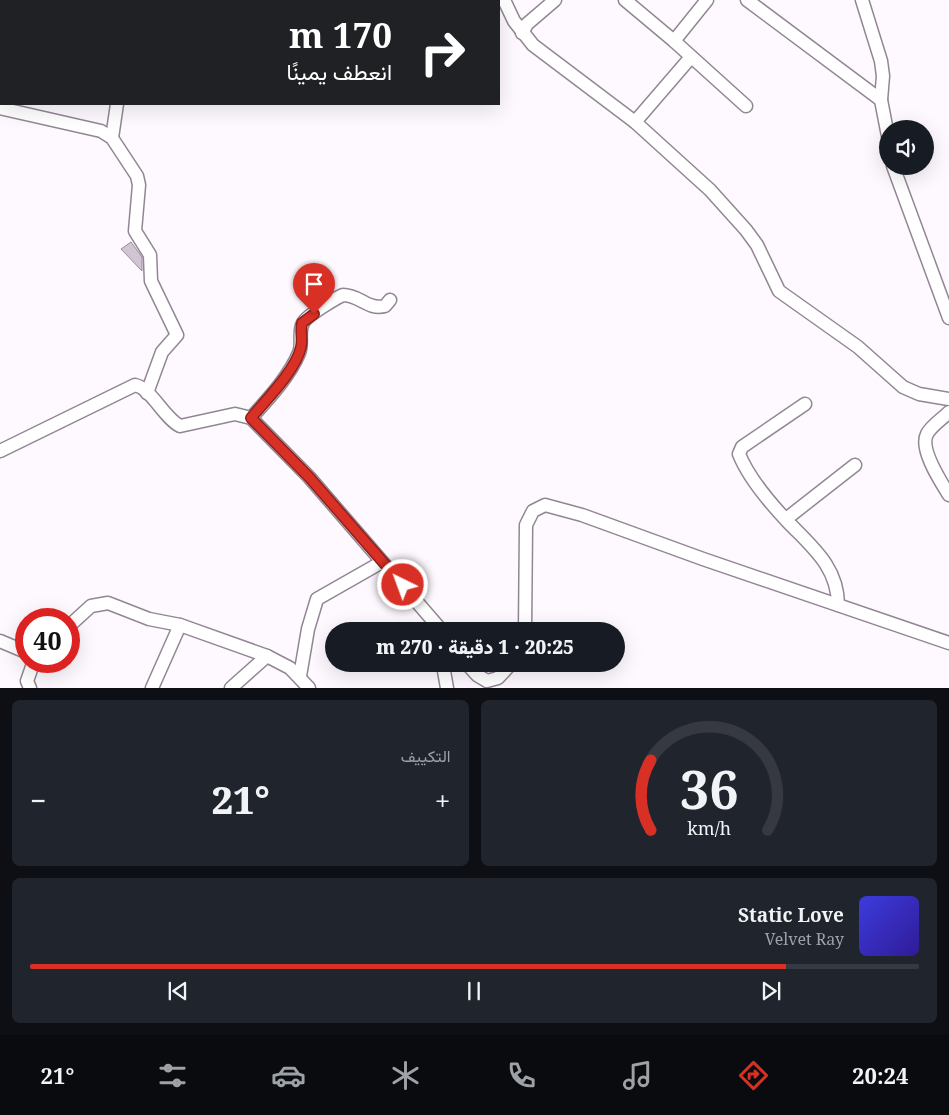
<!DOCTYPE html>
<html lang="ar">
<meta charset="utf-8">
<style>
:root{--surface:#171b24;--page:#20242c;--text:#f1f3f6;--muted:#9ea1a6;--line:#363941;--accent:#d93025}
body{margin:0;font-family:"Noto Serif",Vazirmatn,serif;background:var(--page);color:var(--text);direction:rtl;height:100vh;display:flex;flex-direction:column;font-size:19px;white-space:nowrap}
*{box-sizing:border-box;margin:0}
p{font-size:16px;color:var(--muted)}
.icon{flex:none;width:28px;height:28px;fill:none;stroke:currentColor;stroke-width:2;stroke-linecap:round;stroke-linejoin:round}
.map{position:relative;height:688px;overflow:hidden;direction:ltr}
.side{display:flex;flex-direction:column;gap:12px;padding:12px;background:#0d0f14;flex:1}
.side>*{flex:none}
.top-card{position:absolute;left:0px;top:0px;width:500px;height:105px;box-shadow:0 5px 20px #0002;direction:rtl;background:#202124;color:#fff;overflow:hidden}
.tools{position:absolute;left:879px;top:120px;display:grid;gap:10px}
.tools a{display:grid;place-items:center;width:55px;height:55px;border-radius:50%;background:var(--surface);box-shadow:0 5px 20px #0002;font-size:25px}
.speed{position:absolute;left:15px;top:608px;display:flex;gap:10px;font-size:25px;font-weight:700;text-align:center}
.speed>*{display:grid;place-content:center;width:65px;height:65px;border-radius:50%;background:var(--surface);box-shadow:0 5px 20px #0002;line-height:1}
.speed .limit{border:8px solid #d22;background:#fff;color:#111}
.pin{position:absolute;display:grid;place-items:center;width:42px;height:42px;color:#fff;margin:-51px -21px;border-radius:50% 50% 50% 0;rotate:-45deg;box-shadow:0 0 5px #0007}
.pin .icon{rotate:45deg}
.me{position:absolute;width:55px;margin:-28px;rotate:318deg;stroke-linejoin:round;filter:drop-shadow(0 0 4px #0008)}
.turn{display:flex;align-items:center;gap:18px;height:105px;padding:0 25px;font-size:22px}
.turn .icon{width:65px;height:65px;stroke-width:2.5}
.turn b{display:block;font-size:35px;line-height:42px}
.big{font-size:38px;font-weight:800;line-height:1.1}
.side .card{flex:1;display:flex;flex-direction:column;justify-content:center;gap:8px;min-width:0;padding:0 18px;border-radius:8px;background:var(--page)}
.side .dial{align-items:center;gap:0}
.dial svg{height:130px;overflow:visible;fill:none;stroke:var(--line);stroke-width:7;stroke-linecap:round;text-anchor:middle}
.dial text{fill:var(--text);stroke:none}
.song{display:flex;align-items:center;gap:15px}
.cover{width:60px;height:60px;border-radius:8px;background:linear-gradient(135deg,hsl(240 70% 55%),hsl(250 70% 35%))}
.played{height:5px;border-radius:2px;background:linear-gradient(90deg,var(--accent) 85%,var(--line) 85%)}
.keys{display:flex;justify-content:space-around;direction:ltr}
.heat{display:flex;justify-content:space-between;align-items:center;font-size:28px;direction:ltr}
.side .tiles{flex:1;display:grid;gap:12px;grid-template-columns:1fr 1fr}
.card:last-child{grid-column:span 2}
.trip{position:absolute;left:325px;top:622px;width:300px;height:50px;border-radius:25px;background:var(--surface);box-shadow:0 5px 20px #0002;font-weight:800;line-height:50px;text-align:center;direction:rtl}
.tabs{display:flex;height:80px;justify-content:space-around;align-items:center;background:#090b0e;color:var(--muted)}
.tabs .icon{width:35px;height:35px}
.tabs .current{color:var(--accent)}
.tabs b{font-size:22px;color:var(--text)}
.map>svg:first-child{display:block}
.building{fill:#d1c4d3;stroke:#998c9b}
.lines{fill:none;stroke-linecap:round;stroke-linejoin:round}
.minor-casing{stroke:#938694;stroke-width:15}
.minor{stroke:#fff;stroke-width:12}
.route-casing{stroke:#8d1f18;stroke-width:12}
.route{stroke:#d93025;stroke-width:9}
</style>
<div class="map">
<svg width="949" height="688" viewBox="0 0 949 688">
<rect width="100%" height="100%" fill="#fef9ff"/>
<!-- building -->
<path class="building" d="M131,242L142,257V271L121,249Z"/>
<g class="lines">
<defs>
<g id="minor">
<path d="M64,0L65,1"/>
<path d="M504,0L514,21L533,45L635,122L710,190L746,230L757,245L779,291L858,347L903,387L919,394L949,399"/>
<path d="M625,0L674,41L746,106"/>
<path d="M747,0L881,100"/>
<path d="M862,0L881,61L883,76L881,100L888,136"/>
<path d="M522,33L527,24L555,0"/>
<path d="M674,41L707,0"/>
<path d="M0,108L101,131L112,138L137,176L139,185L135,231L150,255L151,281L177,335L162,352L147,393"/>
<path d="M635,122L691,57"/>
<path d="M112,138L117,104"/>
<path d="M893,166L949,318"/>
<path d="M805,404L742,447L739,454C749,479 770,503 788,522C812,547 838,567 838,605"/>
<path d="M949,412C942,419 931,426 927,434C919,449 941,482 949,495"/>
<path d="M251,418C268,399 289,377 299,353C303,344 298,332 303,323C306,316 336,298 343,295C360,295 367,310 385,306L390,300"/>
<path d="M0,451L135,385C151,388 164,418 180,426L235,414L251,418L309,477L442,631"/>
<path d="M786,519L855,465"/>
<path d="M69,626L91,606L108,603L149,619L180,625L267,656L290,668L309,688"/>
<path d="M525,631L526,525L533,511L545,505L582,515L703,559L949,643"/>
<path d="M0,641L26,652"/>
<path d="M445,664L444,671L447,688"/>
<path d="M467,664L477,675L487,681L498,678L511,664"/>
<path d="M300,676L308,629L317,599L382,562"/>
<path d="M30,688L27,681L34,661"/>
<path d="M152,688L180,625"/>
<path d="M231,688L267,656"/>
</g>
</defs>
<!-- minor casing -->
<use href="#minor" class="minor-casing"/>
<!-- minor -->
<use href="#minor" class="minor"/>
</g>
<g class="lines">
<defs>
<path id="route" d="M314,314L302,323C300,331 303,339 301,347C296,370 266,400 251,418L309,477L403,585"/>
</defs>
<!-- route casing -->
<use href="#route" class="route-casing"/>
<!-- route -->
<use href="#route" class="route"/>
</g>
</svg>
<div class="tools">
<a><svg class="icon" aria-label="sound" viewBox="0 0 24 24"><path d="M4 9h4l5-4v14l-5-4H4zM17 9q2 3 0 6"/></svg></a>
</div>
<div class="speed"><div class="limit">40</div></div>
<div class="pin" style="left:314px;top:314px;background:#d93025"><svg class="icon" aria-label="arrive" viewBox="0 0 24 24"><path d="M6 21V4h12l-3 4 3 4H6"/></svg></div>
<svg class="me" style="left:403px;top:585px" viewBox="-20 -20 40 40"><circle r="17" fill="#d93025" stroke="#fff" stroke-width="3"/><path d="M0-11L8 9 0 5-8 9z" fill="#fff"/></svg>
<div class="trip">20:25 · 1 دقيقة · 270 m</div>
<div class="top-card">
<div class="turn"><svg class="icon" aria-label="right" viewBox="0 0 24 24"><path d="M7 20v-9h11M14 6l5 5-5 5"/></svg><div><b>170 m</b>انعطف يمينًا</div></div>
</div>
</div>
<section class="side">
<div class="tiles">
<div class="card dial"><svg viewBox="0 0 100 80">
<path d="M14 69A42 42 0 1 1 86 69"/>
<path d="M14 69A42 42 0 0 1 14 26" stroke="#d93025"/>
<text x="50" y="56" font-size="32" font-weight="700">36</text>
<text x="50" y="72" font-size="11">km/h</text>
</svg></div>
<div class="card"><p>التكييف</p>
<div class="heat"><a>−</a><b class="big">21°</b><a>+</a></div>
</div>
<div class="card">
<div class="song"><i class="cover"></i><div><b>Static Love</b><p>Velvet Ray</p></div></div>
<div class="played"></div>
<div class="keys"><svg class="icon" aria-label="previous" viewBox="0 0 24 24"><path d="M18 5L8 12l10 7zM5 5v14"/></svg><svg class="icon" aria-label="pause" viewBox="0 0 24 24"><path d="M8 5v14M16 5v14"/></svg><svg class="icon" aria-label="next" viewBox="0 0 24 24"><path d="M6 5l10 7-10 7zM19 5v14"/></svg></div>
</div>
</div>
</section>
<nav class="tabs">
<b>20:24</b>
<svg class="icon current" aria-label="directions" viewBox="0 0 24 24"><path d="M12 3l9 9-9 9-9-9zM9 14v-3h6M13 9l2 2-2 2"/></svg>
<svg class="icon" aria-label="music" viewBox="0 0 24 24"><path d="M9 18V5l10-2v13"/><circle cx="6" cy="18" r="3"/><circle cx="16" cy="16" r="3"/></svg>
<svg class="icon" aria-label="phone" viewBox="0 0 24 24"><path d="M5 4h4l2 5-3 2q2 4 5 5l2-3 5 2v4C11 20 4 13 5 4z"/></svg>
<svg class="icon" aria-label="climate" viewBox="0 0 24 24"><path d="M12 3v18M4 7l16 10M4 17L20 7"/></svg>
<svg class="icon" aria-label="car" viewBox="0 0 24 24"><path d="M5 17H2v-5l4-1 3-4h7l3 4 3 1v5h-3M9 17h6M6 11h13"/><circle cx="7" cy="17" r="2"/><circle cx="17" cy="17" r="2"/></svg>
<svg class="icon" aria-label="filters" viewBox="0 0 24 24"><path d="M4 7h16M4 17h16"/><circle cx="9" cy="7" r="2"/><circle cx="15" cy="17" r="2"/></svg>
<b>21°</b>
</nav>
